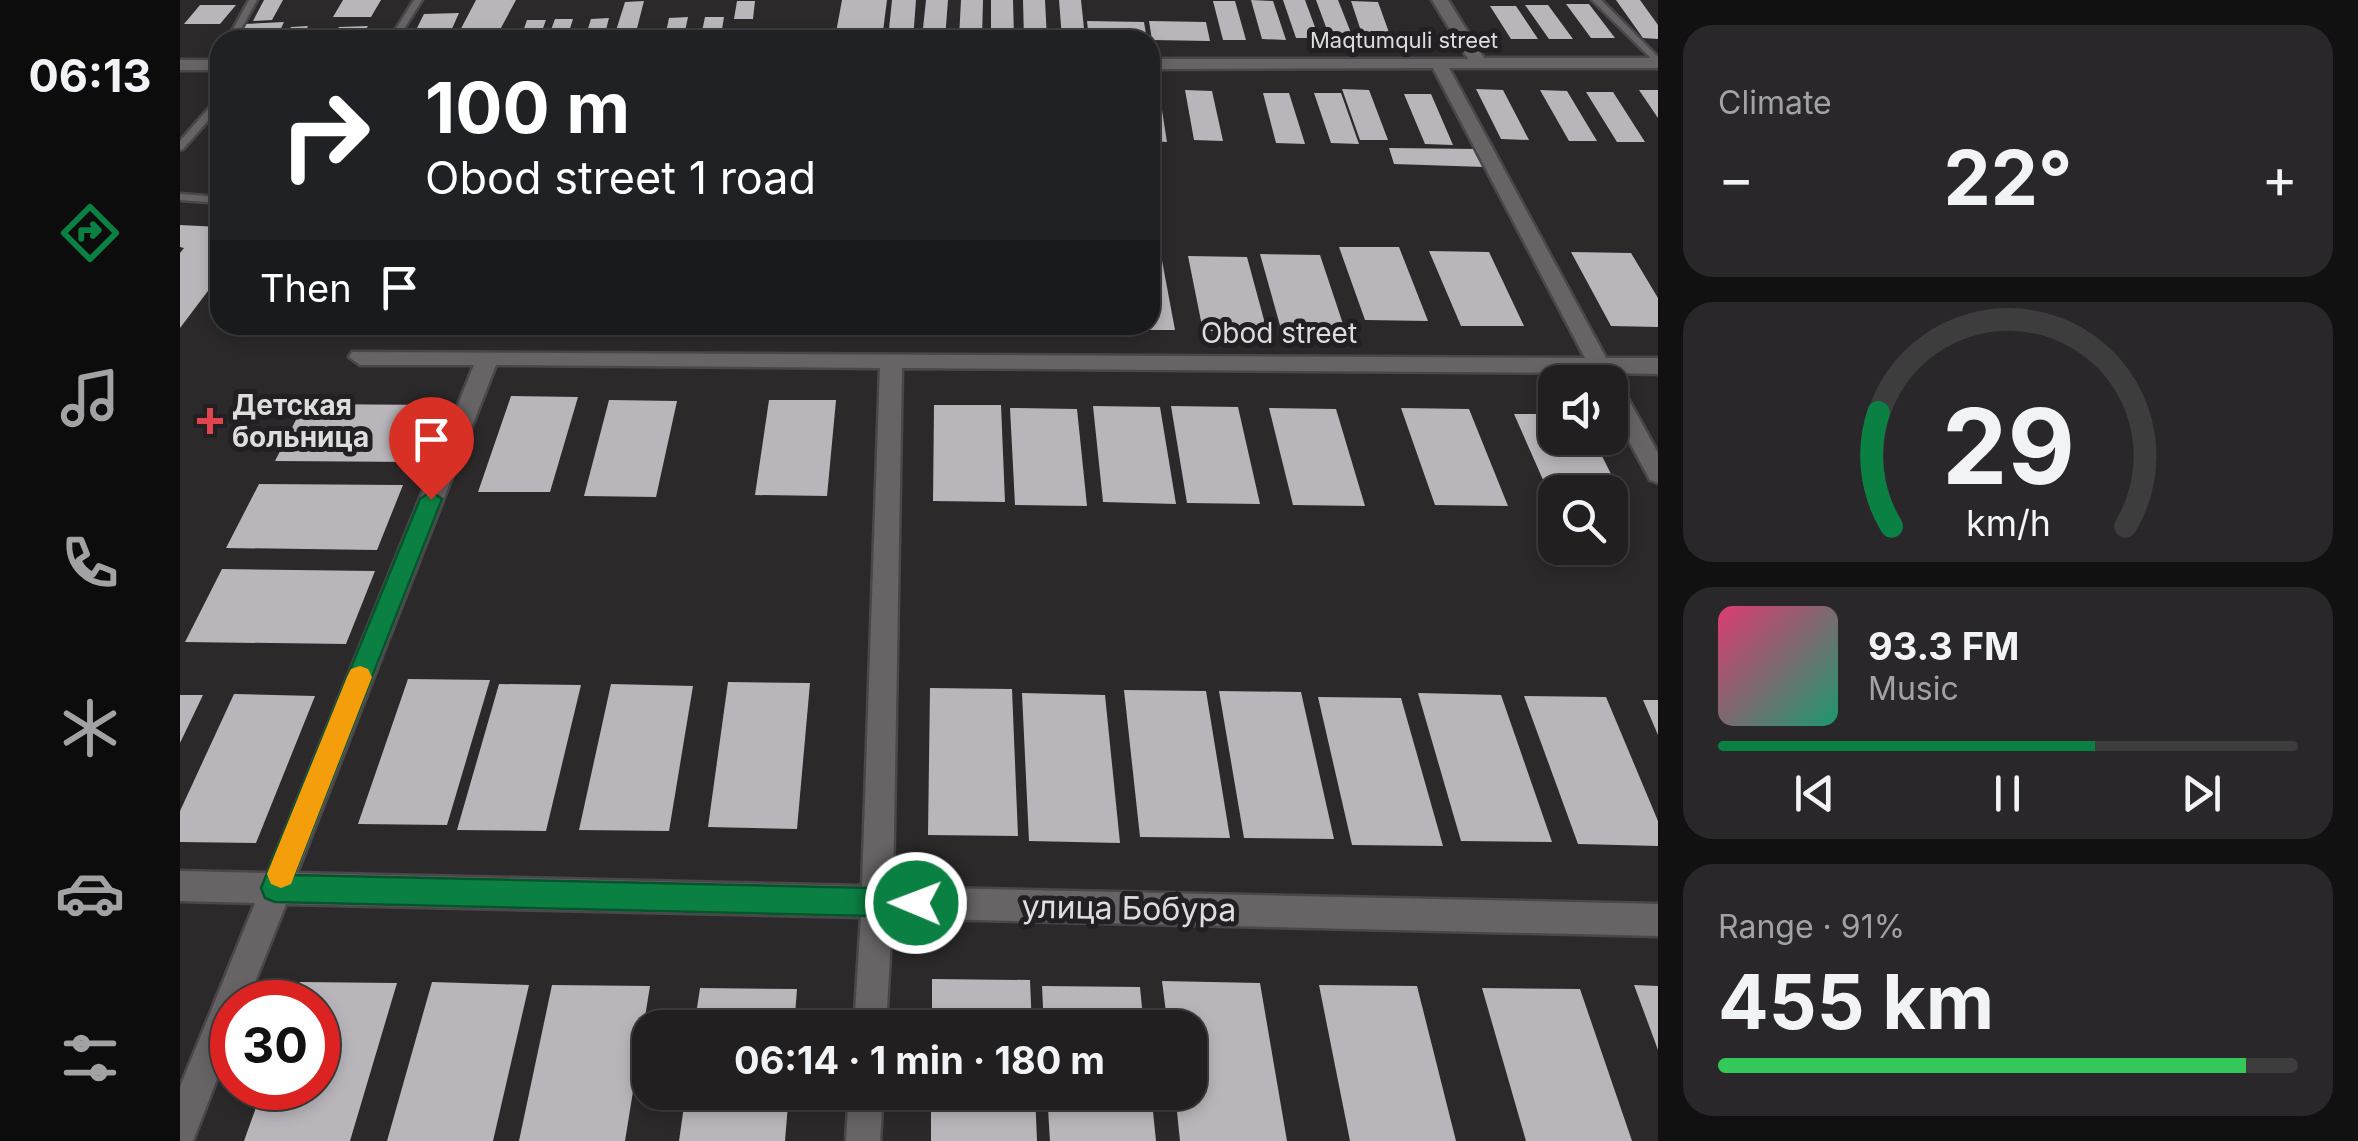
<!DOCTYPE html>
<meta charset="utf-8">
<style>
:root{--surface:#211f20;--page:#292729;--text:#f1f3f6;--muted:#a2a2a5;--line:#3e3d3e;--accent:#0b8043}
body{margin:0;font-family:Inter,sans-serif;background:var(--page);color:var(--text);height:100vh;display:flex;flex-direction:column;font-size:38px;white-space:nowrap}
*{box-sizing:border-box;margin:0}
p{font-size:32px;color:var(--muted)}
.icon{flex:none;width:55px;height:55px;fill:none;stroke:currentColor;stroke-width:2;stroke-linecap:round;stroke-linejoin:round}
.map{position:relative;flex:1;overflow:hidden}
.side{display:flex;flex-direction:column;gap:25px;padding:25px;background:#121112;width:700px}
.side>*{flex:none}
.top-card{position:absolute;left:30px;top:30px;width:950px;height:305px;border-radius:30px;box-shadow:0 5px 15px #0003,0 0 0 2px var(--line);background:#202124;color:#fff;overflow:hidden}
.buttons{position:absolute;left:1358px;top:365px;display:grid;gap:20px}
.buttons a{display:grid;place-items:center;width:90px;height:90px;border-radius:20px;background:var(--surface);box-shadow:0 5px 15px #0003,0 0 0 2px var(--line);font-size:50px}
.speed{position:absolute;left:30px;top:980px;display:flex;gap:20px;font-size:50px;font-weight:700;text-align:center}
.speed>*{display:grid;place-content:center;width:130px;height:130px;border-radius:50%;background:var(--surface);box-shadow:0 5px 15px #0003,0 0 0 2px var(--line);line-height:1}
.speed .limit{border:15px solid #d22;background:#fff;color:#111}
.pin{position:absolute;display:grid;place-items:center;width:85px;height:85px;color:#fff;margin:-102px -42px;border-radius:50% 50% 50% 0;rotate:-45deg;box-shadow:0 0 10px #0007}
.pin .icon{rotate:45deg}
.me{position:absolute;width:110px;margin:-55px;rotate:271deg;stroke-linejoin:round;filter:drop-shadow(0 0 8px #0008)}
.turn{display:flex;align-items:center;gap:35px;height:210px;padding:0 50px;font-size:45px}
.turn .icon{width:130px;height:130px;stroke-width:2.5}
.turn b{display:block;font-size:70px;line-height:85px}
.then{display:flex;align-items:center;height:95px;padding:0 50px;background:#0003;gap:20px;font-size:38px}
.big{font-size:75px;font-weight:700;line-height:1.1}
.side .widget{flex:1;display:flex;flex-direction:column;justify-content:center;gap:15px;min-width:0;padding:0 35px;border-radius:30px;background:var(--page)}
.side .dial{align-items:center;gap:0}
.dial svg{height:260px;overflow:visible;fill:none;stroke:var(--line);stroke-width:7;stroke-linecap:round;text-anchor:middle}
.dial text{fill:var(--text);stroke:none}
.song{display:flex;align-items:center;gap:30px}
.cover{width:120px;height:120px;border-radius:15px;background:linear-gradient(135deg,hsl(340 70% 55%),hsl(160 70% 35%))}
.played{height:10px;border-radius:5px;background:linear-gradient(90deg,var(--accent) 65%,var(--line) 65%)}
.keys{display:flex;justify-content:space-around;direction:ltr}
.heat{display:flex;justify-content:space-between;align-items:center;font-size:55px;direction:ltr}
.charge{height:15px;border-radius:8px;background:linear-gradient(90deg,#34c759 91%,var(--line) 0)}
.trip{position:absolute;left:452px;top:1010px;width:575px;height:100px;border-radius:30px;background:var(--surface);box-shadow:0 5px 15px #0003,0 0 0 2px var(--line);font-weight:700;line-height:100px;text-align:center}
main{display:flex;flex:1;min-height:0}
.menu{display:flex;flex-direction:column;width:180px;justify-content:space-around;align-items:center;background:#0d0c0d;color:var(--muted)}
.menu .icon{width:70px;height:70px}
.menu .selected{color:var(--accent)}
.menu b{font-size:45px;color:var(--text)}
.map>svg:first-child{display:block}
.building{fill:#b8b6ba}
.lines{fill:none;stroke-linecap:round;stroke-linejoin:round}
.service-casing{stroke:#494749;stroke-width:5}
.minor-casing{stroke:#494749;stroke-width:5}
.service{fill:#676466;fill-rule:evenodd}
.minor{fill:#676466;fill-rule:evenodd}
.route{fill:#0b8043;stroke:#07532c;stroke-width:2.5}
.slow{fill:#f59e0b}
.health-dot{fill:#e0444e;stroke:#222022;stroke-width:4}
.labels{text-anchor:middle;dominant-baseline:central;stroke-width:10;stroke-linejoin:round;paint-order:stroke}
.far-street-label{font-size:22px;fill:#deddde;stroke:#222022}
.street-label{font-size:28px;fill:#deddde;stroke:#222022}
.poi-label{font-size:28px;font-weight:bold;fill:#deddde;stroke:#222022;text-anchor:start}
.near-street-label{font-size:32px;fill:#deddde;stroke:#222022}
</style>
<main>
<nav class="menu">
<b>06:13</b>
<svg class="icon selected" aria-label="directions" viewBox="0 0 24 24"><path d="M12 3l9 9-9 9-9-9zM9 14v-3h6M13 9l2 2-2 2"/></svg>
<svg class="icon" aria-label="music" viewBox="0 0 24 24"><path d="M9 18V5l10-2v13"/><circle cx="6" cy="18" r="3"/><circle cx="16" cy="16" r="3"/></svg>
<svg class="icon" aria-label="phone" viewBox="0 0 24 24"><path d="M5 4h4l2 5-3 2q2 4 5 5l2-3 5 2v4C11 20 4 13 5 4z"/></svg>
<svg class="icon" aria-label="climate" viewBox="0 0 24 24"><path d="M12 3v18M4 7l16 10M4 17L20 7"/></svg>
<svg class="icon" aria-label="car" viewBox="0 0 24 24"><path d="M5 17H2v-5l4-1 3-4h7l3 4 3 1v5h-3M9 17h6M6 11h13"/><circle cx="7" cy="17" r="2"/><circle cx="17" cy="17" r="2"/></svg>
<svg class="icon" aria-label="filters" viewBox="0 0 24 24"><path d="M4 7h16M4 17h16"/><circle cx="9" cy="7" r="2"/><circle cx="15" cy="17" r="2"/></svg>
</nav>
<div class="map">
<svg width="1478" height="1141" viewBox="0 0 1478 1141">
<rect width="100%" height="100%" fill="#2c292b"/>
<!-- building -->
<g class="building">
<path d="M84,0H103L92,20L73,21Z"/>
<path d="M163,0H201L191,17H153Z"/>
<path d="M296,0H336L315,39L275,40Z"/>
<path d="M662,0H707L702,39L655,38Z"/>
<path d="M712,0H736L733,40L708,39Z"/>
<path d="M746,0H768L765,39L742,38Z"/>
<path d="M781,0H803L802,39L779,38Z"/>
<path d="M811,0H833L834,39L811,38Z"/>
<path d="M843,0H865L867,39H844Z"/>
<path d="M879,0H901L905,38H882Z"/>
<path d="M1071,0L1093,1L1106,40L1082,39Z"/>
<path d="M1103,0H1125L1139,38H1116Z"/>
<path d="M1136,0H1158L1173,38H1150Z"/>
<path d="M1436,0H1460L1478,25V39L1463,38Z"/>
<path d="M464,1L454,40H433L445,2Z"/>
<path d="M557,1H575L573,19H554Z"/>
<path d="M1033,1H1055L1066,40H1043Z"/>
<path d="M1171,1L1198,2L1211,38L1183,37Z"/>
<path d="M1386,4H1409L1435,38H1411Z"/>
<path d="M20,5H56L40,24H4Z"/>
<path d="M1345,5H1368L1393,39H1369Z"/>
<path d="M1310,6H1336L1358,39H1331Z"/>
<path d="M279,13L267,40H231L244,14Z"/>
<path d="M508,17L504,36L485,37L489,18Z"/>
<path d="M525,17H544L541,36H521Z"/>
<path d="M429,18L424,37L405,38L411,19Z"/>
<path d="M375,19H393L387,38H368Z"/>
<path d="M347,20H366L359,39L340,40Z"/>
<path d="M907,21L964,22L967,40H909Z"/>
<path d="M969,21L1026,22L1030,41L972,40Z"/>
<path d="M104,22L96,39L56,40L65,24Z"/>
<path d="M128,26L124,36H144L142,40H102L111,27Z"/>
<path d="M188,26L178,40H150L159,27Z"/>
<path d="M1162,89L1189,90L1208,140H1180Z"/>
<path d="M1296,89L1323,90L1349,140L1321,139Z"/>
<path d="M1005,90L1032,91L1043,141L1014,140Z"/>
<path d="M1360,90L1387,91L1417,141H1389Z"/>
<path d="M1459,90H1478V118Z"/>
<path d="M970,91H979L987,142L970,141Z"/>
<path d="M1406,92H1433L1465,142H1437Z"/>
<path d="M1083,93H1109L1125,144L1096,143Z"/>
<path d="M1134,93H1161L1179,144L1151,143Z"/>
<path d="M1224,94H1251L1273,145L1245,144Z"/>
<path d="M1209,148L1297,149L1305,167L1214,164Z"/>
<path d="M0,225L40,227V275L0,328V253L4,248L0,247Z"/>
<path d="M1159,247H1219L1248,321L1185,320Z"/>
<path d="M1249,251L1309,252L1344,326H1281Z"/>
<path d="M1391,252L1451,253L1478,298V327L1431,326Z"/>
<path d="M1080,254L1140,255L1165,330L1101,329Z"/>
<path d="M970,255H981L995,330H932L931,325H970Z"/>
<path d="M1008,256L1067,257L1087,331H1023Z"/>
<path d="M862,325H925L926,330H863Z"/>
<path d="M331,396L398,397L370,492H298Z"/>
<path d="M429,400L497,401L476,497L404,496Z"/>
<path d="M589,400H656L647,496L575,495Z"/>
<path d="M124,404L260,405L237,462L95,461Z"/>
<path d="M754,405H821L825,502L753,501Z"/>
<path d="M913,406L980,407L996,504L923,502Z"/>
<path d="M991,406L1058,407L1080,504L1007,503Z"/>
<path d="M830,408L897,409L907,506L835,505Z"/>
<path d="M1089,408L1156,409L1185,506L1113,505Z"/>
<path d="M1221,408L1289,409L1328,506L1255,505Z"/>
<path d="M1334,414H1375V438H1413L1450,512H1430V492H1375V507Z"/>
<path d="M79,484L223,485L197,550L46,548Z"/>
<path d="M42,569L195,571L166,644L5,642Z"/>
<path d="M228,679L310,680L267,825L178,824Z"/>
<path d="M548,682L630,683L617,829L528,827Z"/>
<path d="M319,684L401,685L366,831L277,830Z"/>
<path d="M431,684L513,686L489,831L399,830Z"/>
<path d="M750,688L832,689L838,836L748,835Z"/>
<path d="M944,690L1026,691L1050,838L960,837Z"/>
<path d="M1039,691L1121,692L1154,839L1064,838Z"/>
<path d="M842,693L925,695L940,843L849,841Z"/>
<path d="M1238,693L1321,695L1372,842L1281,841Z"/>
<path d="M54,694L135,696L76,843L0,842V811Z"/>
<path d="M0,695H23L0,743Z"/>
<path d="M1344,696L1426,697L1478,821V846L1398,844Z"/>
<path d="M1138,697L1221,698L1263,846L1172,845Z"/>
<path d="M1463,700H1478V735Z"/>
<path d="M752,979L850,980L852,1028H752Z"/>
<path d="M982,981L1080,983L1107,1141H1000L995,1092H1010V1028H988Z"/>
<path d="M120,982L217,983L170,1141H64L83,1088H138V1002H112Z"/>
<path d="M252,982L349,985L313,1141H207Z"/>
<path d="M372,985L470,986L445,1141H339Z"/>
<path d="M1139,985L1237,986L1276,1141H1170Z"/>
<path d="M1454,985L1478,986V1050Z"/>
<path d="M862,986L960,987L964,1028H864Z"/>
<path d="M520,988L617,989L614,1028H514Z"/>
<path d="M1302,988L1400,989L1452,1141H1346Z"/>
<path d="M506,1092H609L605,1141H499Z"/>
<path d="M751,1092H855L857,1141H751Z"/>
<path d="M867,1092H971L976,1141H870Z"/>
</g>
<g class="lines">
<defs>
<g id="service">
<path d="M69,0H77L55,40H47Z"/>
<path d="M234,0H242L217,40H209Z"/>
<path d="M1412,0H1421L1478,57V65Z"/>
<path d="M40,98V107L3,149L0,150V141L37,99Z"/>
<path d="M0,194L40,197V203L0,200Z"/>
</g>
<g id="minor">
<path d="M1252,0H1268L1304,58H1478V68H1269L1426,358H1478V374L1434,373L1478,453V483L1470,480L1430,406V382L1417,381L1413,373L722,368L713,887L1478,904V936L712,918L706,1028H674L681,917L106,904L67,1002H52V1040L13,1141H0V1087L75,903L0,901V871L88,873L294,365H180L169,357L172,352L1405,358L1253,68L970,69V59H1288ZM316,365L700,368L682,886L117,873Z"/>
<rect x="0" y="60" width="40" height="10"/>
<path d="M669,1092H703L700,1141H666Z"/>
</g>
</defs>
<!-- service casing -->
<use href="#service" class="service-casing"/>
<!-- minor casing -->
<use href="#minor" class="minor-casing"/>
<!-- service -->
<use href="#service" class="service"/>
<!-- minor -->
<use href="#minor" class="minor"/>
</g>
<!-- route -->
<path class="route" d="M251,491L262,499L114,875L736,889L746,893L750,903L746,913L736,917L95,902L85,898L81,888L240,499Z"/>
<!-- slow -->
<path class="slow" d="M180,666L188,669L192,677L111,884L101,888L91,884L87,874L167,677L171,669Z"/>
<!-- markers -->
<path class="health-dot" d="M25 406h10v10h10v10h-10v10h-10v-10h-10v-10h10z"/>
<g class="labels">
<!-- far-street labels -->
<g class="far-street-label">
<text x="1224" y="40">Maqtumquli street</text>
</g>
<!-- street labels -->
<g class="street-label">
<text x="1099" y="333">Obod street</text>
</g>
<!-- poi labels -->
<g class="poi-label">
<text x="52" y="405">Детская<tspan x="52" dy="32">больница</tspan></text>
</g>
<!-- near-street labels -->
<g class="near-street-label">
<text transform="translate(949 908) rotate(1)">улица Бобура</text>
</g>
</g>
</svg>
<div class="buttons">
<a><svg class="icon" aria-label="sound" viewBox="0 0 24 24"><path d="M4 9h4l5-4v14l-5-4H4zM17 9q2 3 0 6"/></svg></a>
<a><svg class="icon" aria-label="search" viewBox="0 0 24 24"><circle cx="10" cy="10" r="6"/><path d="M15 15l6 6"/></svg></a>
</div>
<div class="speed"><div class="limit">30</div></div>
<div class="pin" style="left:251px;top:499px;background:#d93025"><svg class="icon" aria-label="arrive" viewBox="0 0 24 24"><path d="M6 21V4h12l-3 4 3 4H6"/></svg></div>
<svg class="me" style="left:736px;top:903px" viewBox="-20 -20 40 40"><circle r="17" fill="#0b8043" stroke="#fff" stroke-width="3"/><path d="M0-11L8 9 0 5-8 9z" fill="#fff"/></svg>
<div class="trip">06:14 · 1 min · 180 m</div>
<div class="top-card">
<div class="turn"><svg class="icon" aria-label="right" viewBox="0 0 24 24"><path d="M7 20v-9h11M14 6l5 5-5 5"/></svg><div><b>100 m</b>Obod street 1 road</div></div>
<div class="then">Then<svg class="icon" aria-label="arrive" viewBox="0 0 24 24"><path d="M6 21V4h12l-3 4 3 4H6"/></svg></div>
</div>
</div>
<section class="side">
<div class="widget"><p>Climate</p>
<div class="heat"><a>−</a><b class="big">22°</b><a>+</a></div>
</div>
<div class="widget dial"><svg viewBox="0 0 100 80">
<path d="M14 69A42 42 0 1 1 86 69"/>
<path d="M14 69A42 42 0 0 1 10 34" stroke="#0b8043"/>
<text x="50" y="56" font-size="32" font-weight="700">29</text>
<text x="50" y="72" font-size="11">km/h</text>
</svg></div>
<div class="widget">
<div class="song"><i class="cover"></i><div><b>93.3 FM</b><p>Music</p></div></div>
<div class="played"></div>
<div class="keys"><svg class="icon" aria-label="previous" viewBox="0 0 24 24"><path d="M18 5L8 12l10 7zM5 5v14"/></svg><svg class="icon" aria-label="pause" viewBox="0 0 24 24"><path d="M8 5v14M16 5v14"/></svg><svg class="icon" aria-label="next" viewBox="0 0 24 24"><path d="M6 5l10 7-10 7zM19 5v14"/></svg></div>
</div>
<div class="widget"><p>Range · 91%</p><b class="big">455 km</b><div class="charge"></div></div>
</section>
</main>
